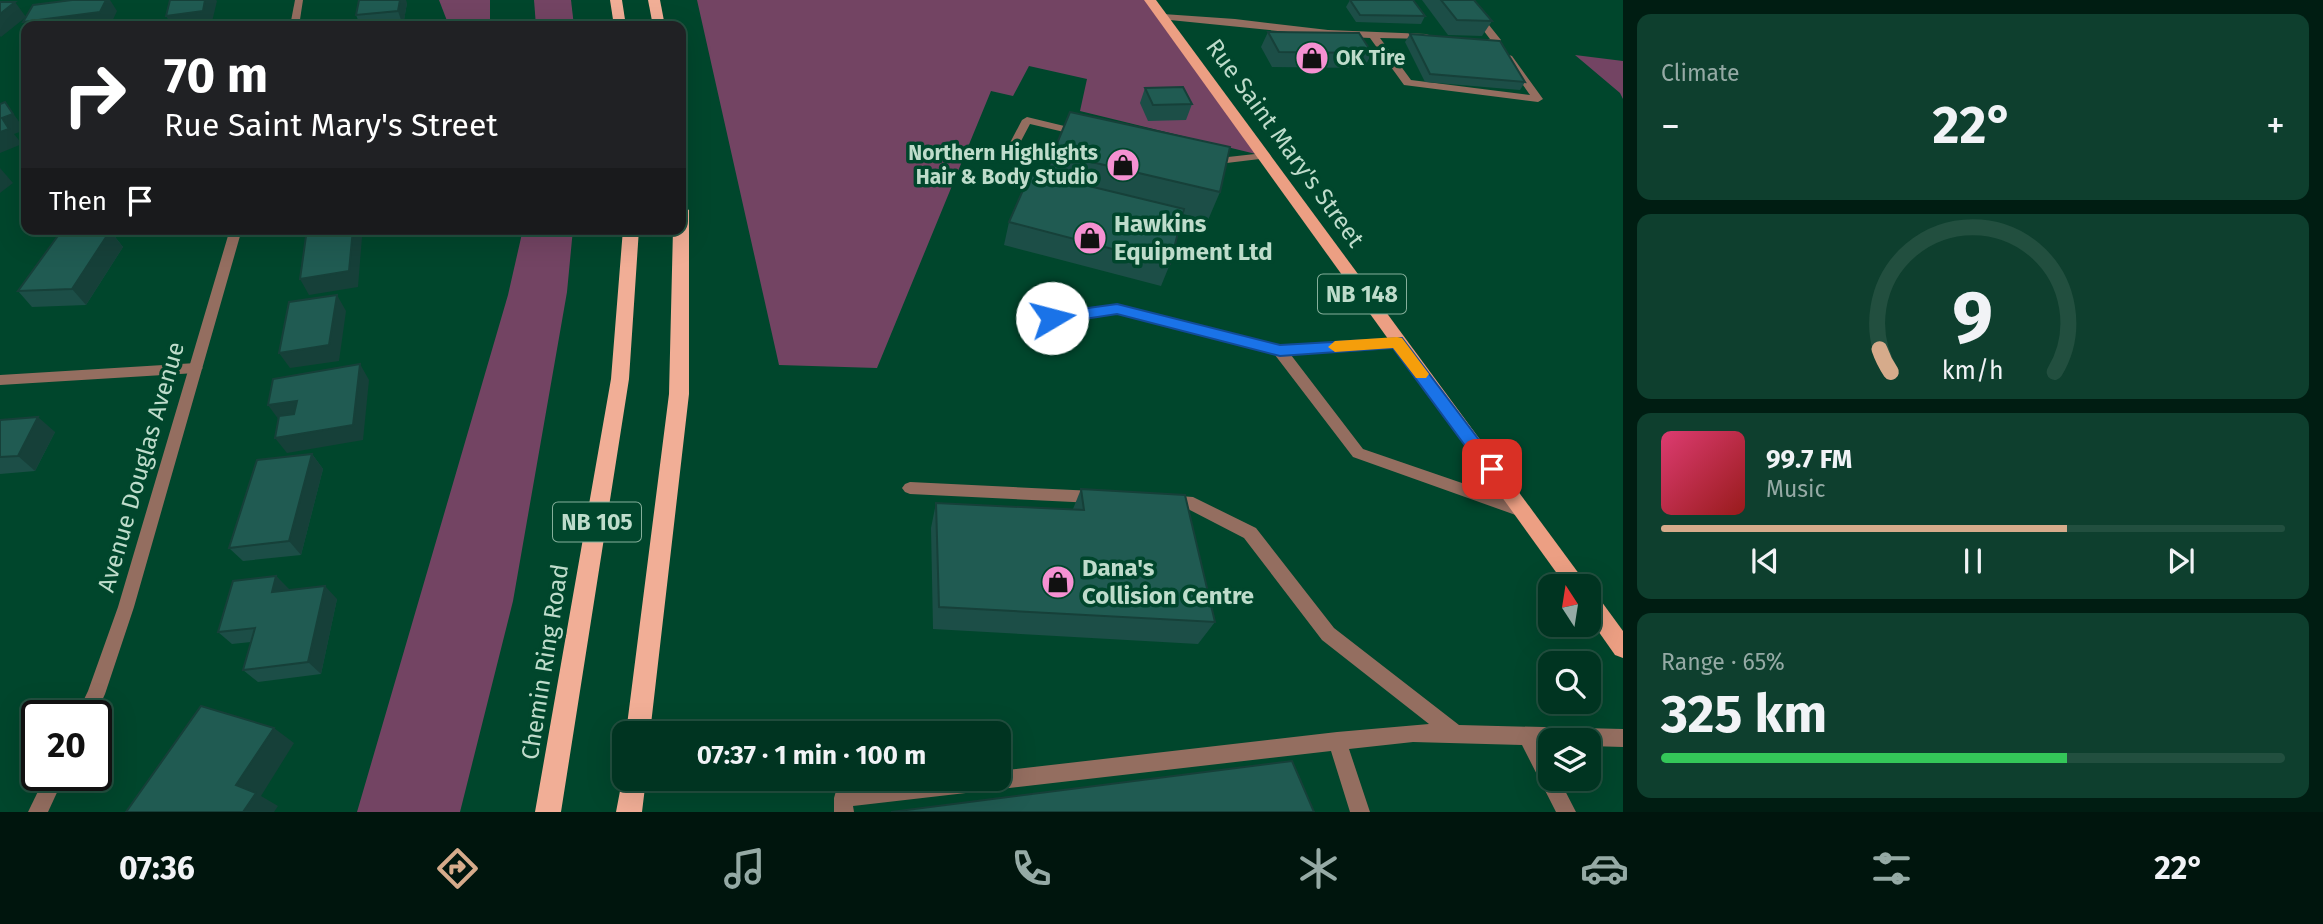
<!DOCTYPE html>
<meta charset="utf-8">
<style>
:root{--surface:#003421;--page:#0e3f2e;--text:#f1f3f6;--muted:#95aaa5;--line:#224f3f;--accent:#d6ab8b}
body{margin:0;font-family:"Fira Sans",sans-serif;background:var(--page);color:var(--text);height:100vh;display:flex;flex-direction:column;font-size:26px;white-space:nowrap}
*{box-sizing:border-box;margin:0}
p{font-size:23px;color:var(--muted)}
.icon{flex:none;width:38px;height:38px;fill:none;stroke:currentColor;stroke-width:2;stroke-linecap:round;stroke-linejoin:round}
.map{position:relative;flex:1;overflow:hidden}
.sheet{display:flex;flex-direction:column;gap:14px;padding:14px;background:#001d12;width:700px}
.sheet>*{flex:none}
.banner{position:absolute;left:21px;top:21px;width:665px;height:214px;border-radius:14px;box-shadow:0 7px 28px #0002,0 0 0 2px var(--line);background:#202124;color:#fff;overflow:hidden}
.needle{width:46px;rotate:348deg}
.buttons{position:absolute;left:1538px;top:574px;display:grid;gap:14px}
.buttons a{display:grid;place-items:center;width:63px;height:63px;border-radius:14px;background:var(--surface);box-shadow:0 7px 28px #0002,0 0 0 2px var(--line);font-size:35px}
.speed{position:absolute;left:21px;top:700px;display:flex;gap:14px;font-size:35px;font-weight:700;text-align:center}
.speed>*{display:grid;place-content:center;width:91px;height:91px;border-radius:50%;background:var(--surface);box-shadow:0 7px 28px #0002,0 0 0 2px var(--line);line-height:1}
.speed .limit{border:4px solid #111;border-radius:10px;background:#fff;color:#111}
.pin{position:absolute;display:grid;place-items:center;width:60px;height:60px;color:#fff;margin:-30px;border-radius:14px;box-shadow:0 4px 10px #0006}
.me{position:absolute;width:77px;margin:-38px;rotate:82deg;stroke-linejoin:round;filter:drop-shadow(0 0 5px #0008)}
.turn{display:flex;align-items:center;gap:24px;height:147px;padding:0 28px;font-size:32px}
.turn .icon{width:91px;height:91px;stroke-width:2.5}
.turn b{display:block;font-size:49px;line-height:60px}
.then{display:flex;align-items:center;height:66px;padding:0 28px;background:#0003;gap:14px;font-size:26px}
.big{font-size:52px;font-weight:700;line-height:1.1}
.sheet .widget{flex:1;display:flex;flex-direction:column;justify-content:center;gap:10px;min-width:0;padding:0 24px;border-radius:14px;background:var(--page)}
.sheet .dial{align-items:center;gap:0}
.dial svg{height:182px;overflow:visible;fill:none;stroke:var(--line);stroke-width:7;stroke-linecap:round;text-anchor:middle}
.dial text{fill:var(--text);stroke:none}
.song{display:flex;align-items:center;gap:21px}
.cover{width:84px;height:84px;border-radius:10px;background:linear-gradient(135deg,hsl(340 70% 55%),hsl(0 70% 35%))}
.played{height:7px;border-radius:4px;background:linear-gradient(90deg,var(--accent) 65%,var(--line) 65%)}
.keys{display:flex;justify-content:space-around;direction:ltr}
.heat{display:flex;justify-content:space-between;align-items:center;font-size:38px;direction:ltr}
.charge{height:10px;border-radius:5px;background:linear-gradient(90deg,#34c759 65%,var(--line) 0)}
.trip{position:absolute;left:612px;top:721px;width:399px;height:70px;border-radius:14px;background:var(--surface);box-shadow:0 7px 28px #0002,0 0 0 2px var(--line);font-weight:700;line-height:70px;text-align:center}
.menu{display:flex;height:112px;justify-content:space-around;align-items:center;background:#00150d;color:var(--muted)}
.menu .icon{width:49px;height:49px}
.menu .on{color:var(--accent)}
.menu b{font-size:32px;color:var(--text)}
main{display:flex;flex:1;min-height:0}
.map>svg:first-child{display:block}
.green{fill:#734463}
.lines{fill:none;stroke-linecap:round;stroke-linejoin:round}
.service{fill:#946e60;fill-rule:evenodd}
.minor{fill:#946e60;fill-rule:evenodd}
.tertiary{fill:#946e60;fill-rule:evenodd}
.primary{fill:#ec9f83;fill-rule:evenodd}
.trunk{fill:#f1ae96;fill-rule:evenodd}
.wall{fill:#1c4e47}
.shaded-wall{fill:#164039}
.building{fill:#205b52;stroke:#164039;stroke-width:2}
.route{fill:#1a73e8;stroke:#114b97;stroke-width:2}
.slow{fill:#f59e0b}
.labels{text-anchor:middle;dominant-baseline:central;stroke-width:7;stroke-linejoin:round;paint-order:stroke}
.far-poi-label{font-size:21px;font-weight:bold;fill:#bedccb;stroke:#00462c;text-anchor:start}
.shield{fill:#00462c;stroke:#85af9b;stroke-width:2}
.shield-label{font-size:23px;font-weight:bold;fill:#bedccb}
.street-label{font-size:24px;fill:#bedccb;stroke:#00462c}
.poi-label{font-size:24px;font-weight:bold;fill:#bedccb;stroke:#00462c;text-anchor:start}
</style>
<main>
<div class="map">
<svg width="1623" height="812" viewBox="0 0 1623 812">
<rect width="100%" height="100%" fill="#00462c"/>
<!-- green -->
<g class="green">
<path d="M439,0H490V26H449Z"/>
<path d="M534,0H571L574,26H536Z"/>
<path d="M697,0H1150L1264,156L1080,111L1087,79L1029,66L1013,96L991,91L877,368L779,365Z"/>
<path d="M1575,55L1623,61V99L1620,93Z"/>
<path d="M523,229H573L567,292L513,601L460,812H357L508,295Z"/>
</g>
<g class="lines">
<!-- service -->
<g class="service">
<path d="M1460,0H1469L1501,40V44L1478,43V39H1490Z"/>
<path d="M1163,14L1235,19L1328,30L1426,34L1429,35V39L1380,38L1411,80L1530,95L1504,58L1509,55L1512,56L1543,99L1538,102L1404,85L1370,38L1328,36L1160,19V15Z"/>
<path d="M1027,117L1085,131L1086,133L1081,136L1030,124L1010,162H1002L1001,160L1022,120Z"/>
<path d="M1264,153L1268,154V158L1210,165L1205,162L1210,159Z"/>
<path d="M1117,304L1280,346L1402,339L1404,342L1402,345L1397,347L1291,355L1363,449L1529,506L1532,511L1529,516L1524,518L1353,457L1275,355L1117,314L1052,323L1046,318L1052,313Z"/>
<path d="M910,482L1094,491L1099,492L1102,497L1099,502L1094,503L910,494L905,492L902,488L905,484Z"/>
<path d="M1167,495L1193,497L1256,528L1334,628L1459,725L1623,729V747L1589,746V740H1550V745H1542L1550,762V779H1559L1576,812H1556L1522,745L1413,742L1349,749L1370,812H1350L1331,751L853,806L854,812H834V798L836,791L843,789L929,779H999V771L1337,732L1429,724L1322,640L1244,538L1186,508L1162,506L1159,501L1162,496Z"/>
</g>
<!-- minor -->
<path class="minor" d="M196,363L203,368L196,373L0,385V375Z"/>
<!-- tertiary -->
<g class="tertiary">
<path d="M295,0H303L299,26H290Z"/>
<path d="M230,229H242L134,607L105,694L95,716H76L88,691L118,607Z"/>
<path d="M46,775H65L48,812H28Z"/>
</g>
<!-- primary -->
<g class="primary">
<path d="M1144,0H1156L1588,586H1566Z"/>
<path d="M1589,592L1596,594L1623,631V658L1615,655L1589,618Z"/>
</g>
<!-- trunk -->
<g class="trunk">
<path d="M610,0H622L626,26H614Z"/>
<path d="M648,0H660L665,26H653Z"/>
<path d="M681,205L689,210V394L650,733H626L669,394L673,229H681Z"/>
<path d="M623,229H639L629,379L561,812H535L611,379Z"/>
<path d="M624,770L625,779H646L642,812H616Z"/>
</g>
</g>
<!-- wall -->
<g class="wall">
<path d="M1350,0H1413L1425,16L1421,24L1356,22L1346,7Z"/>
<path d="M1422,0H1474L1492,21L1482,36L1448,35Z"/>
<path d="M407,3L403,26H350L360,25L356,15Z"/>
<path d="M1268,32L1372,53L1364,68L1272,67L1261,47Z"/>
<path d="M1410,34L1525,82L1520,90L1425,82L1405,42Z"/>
<path d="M1145,88L1192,104L1186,120L1148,121L1140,103Z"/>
<path d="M1053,153L1220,192L1208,220L1183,214L1170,264L1161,286L1004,245L1009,222L1048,176Z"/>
<path d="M78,229H133L131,233H112L123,247L86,305L32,307L18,291L81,232Z"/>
<path d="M0,420L55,432L35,471L0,474Z"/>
<path d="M312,454L323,469L301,555L243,561L229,548Z"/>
<path d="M1081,489L1215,622L1198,644L933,629L931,528L936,503L1073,509Z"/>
<path d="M276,576L289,590L337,599L321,674L258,682L243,670L251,642L232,644L218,632Z"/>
</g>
<!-- shaded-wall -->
<g class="shaded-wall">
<path d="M106,0H110L117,11L110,26H26L23,22Z"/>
<path d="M205,0H216L217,1L211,26H172L166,16Z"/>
<path d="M400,0H406L407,3L403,26L398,11Z"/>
<path d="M15,2L26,17L1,37L0,36V14Z"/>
<path d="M5,102L25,130L14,134L22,144L0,153V132Z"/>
<path d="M0,168L13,183L0,193Z"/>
<path d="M353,229H358L362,237L358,287L309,295L300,279Z"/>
<path d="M110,231L123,247L86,305L72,289Z"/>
<path d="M337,295L346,311L339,361L290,368L279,353Z"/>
<path d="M360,364L369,380L363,440L287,453L275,438Z"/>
<path d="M297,401L307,416L279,420L268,405Z"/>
<path d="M38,417L55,432L35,471L18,456Z"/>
<path d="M312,454L323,469L301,555L289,541Z"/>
<path d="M276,576L289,589L285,606L272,592Z"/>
<path d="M325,586L337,599L321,674L308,662Z"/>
<path d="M274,728L294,743L261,796L278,806L274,812H243L236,785Z"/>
</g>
<!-- building -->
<g class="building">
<path d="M72,0H106L100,12L23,22L33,5Z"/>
<path d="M170,0H205L203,11L166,16Z"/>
<path d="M359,0H400L398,11L356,15Z"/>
<path d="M1350,0H1413L1425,16L1360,15Z"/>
<path d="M1441,0H1474L1492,21L1457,20Z"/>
<path d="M0,2H15L0,14Z"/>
<path d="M206,22L204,26H169Z"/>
<path d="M386,22L385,26H350Z"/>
<path d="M1268,32L1359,33L1372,53L1279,52Z"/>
<path d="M1410,34L1500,41L1525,82L1430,74Z"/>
<path d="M1183,87L1192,104L1153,105L1145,88Z"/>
<path d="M5,102L13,114L2,118L9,129L0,132V104Z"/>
<path d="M1070,112L1230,147L1220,192L1053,153Z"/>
<path d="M1031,172L1184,209L1170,264L1009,222Z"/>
<path d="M307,229H353L349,271L300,279Z"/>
<path d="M110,231L72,289L18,291L60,233Z"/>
<path d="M337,295L329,345L279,353L289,302Z"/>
<path d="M360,364L353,425L275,438L279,416L294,414L297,401L268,405L273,379Z"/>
<path d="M38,417L18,456L0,457V420Z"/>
<path d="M312,454L289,541L229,548L257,460Z"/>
<path d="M1081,489L1185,495L1215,622L939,607L936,503L1084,510Z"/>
<path d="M276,576L272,592L325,586L308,662L243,670L255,628L218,632L233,581Z"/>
<path d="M201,706L274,728L236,785L256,793L243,812H126Z"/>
<path d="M1292,761L1314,812H891Z"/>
</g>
<!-- route -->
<path class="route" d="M1117,304L1280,345L1402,338L1501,469L1498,474H1486L1393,348L1280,356L1117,314L1052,324L1045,318L1052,313Z"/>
<!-- slow -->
<path class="slow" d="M1397,337L1402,338L1429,374L1426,378H1416L1393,348L1335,352L1328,347L1335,341Z"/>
<!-- icons -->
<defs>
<symbol id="shop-disc" viewBox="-11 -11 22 22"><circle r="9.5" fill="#f591d2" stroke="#00462c"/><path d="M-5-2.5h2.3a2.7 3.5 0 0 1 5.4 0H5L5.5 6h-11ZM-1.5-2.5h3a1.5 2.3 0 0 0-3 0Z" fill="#111"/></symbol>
</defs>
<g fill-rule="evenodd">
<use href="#shop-disc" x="1293" y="39" width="38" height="38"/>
<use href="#shop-disc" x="1104" y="146" width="38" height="38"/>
<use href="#shop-disc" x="1071" y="219" width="38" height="38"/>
<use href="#shop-disc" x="1039" y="563" width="38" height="38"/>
</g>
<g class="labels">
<!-- far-poi labels -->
<g class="far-poi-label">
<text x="1336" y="58">OK Tire</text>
<text x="1098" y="153" text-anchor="end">Northern Highlights<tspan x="1098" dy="24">Hair &amp; Body Studio</tspan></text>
</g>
<!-- shield labels -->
<g class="shield">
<rect x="1318" y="274.5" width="88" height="39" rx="5"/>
<rect x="553" y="502.5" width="88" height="39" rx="5"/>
</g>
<g class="shield-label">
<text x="1362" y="294">NB 148</text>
<text x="597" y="522">NB 105</text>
</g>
<!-- street labels -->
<g class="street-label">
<text transform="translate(1285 143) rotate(54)">Rue Saint Mary's Street</text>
<text transform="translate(141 467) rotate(-74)">Avenue Douglas Avenue</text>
<text transform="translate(545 662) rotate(-81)">Chemin Ring Road</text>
</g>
<!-- poi labels -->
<g class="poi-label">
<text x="1114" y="224">Hawkins<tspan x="1114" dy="28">Equipment Ltd</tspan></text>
<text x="1082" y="568">Dana's<tspan x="1082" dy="28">Collision Centre</tspan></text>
</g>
</g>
</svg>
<div class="buttons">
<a><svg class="needle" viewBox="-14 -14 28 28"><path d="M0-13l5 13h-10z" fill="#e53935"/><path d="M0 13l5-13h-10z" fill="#95aaa5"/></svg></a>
<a><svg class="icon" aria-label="search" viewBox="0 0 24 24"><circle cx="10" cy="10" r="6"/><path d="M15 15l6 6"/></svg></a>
<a><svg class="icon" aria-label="layers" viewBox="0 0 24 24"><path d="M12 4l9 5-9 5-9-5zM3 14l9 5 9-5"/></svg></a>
</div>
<div class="speed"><div class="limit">20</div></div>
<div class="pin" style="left:1492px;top:469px;background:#d93025"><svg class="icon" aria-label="arrive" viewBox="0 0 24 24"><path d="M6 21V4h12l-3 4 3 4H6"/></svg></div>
<svg class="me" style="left:1052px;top:318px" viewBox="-20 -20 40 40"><circle r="19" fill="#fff"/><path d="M0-13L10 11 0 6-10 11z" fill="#1a73e8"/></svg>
<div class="trip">07:37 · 1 min · 100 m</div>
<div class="banner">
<div class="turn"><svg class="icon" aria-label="right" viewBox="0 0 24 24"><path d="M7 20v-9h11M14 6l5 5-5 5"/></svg><div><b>70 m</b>Rue Saint Mary's Street</div></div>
<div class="then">Then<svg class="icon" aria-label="arrive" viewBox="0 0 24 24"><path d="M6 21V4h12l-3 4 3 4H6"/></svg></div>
</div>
</div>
<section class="sheet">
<div class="widget"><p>Climate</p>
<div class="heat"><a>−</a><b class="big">22°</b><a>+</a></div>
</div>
<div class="widget dial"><svg viewBox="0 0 100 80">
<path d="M14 69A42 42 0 1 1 86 69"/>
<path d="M14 69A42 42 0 0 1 9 59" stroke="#d6ab8b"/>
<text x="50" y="56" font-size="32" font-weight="700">9</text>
<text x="50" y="72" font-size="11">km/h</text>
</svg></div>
<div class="widget">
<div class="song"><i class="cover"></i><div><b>99.7 FM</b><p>Music</p></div></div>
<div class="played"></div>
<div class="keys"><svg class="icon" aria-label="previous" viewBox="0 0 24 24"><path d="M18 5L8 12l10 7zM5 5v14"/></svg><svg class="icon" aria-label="pause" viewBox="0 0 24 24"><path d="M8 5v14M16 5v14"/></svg><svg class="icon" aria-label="next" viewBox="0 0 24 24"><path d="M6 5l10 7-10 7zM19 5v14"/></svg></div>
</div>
<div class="widget"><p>Range · 65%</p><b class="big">325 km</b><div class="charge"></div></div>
</section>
</main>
<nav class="menu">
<b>07:36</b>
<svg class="icon on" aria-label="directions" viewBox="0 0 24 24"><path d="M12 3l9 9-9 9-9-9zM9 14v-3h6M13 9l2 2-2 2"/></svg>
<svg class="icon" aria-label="music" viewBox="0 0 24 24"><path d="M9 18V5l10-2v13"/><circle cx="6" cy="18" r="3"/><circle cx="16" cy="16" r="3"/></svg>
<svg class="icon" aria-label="phone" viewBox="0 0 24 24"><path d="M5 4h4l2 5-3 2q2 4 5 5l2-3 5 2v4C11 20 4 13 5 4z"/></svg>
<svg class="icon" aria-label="climate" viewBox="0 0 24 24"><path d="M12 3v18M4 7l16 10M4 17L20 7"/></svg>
<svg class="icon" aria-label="car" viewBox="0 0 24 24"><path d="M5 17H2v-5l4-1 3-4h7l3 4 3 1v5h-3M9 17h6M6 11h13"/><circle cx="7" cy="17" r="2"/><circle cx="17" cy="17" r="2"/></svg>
<svg class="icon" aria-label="filters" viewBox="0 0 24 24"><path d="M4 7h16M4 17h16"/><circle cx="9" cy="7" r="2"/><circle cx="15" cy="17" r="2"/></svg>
<b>22°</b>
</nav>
